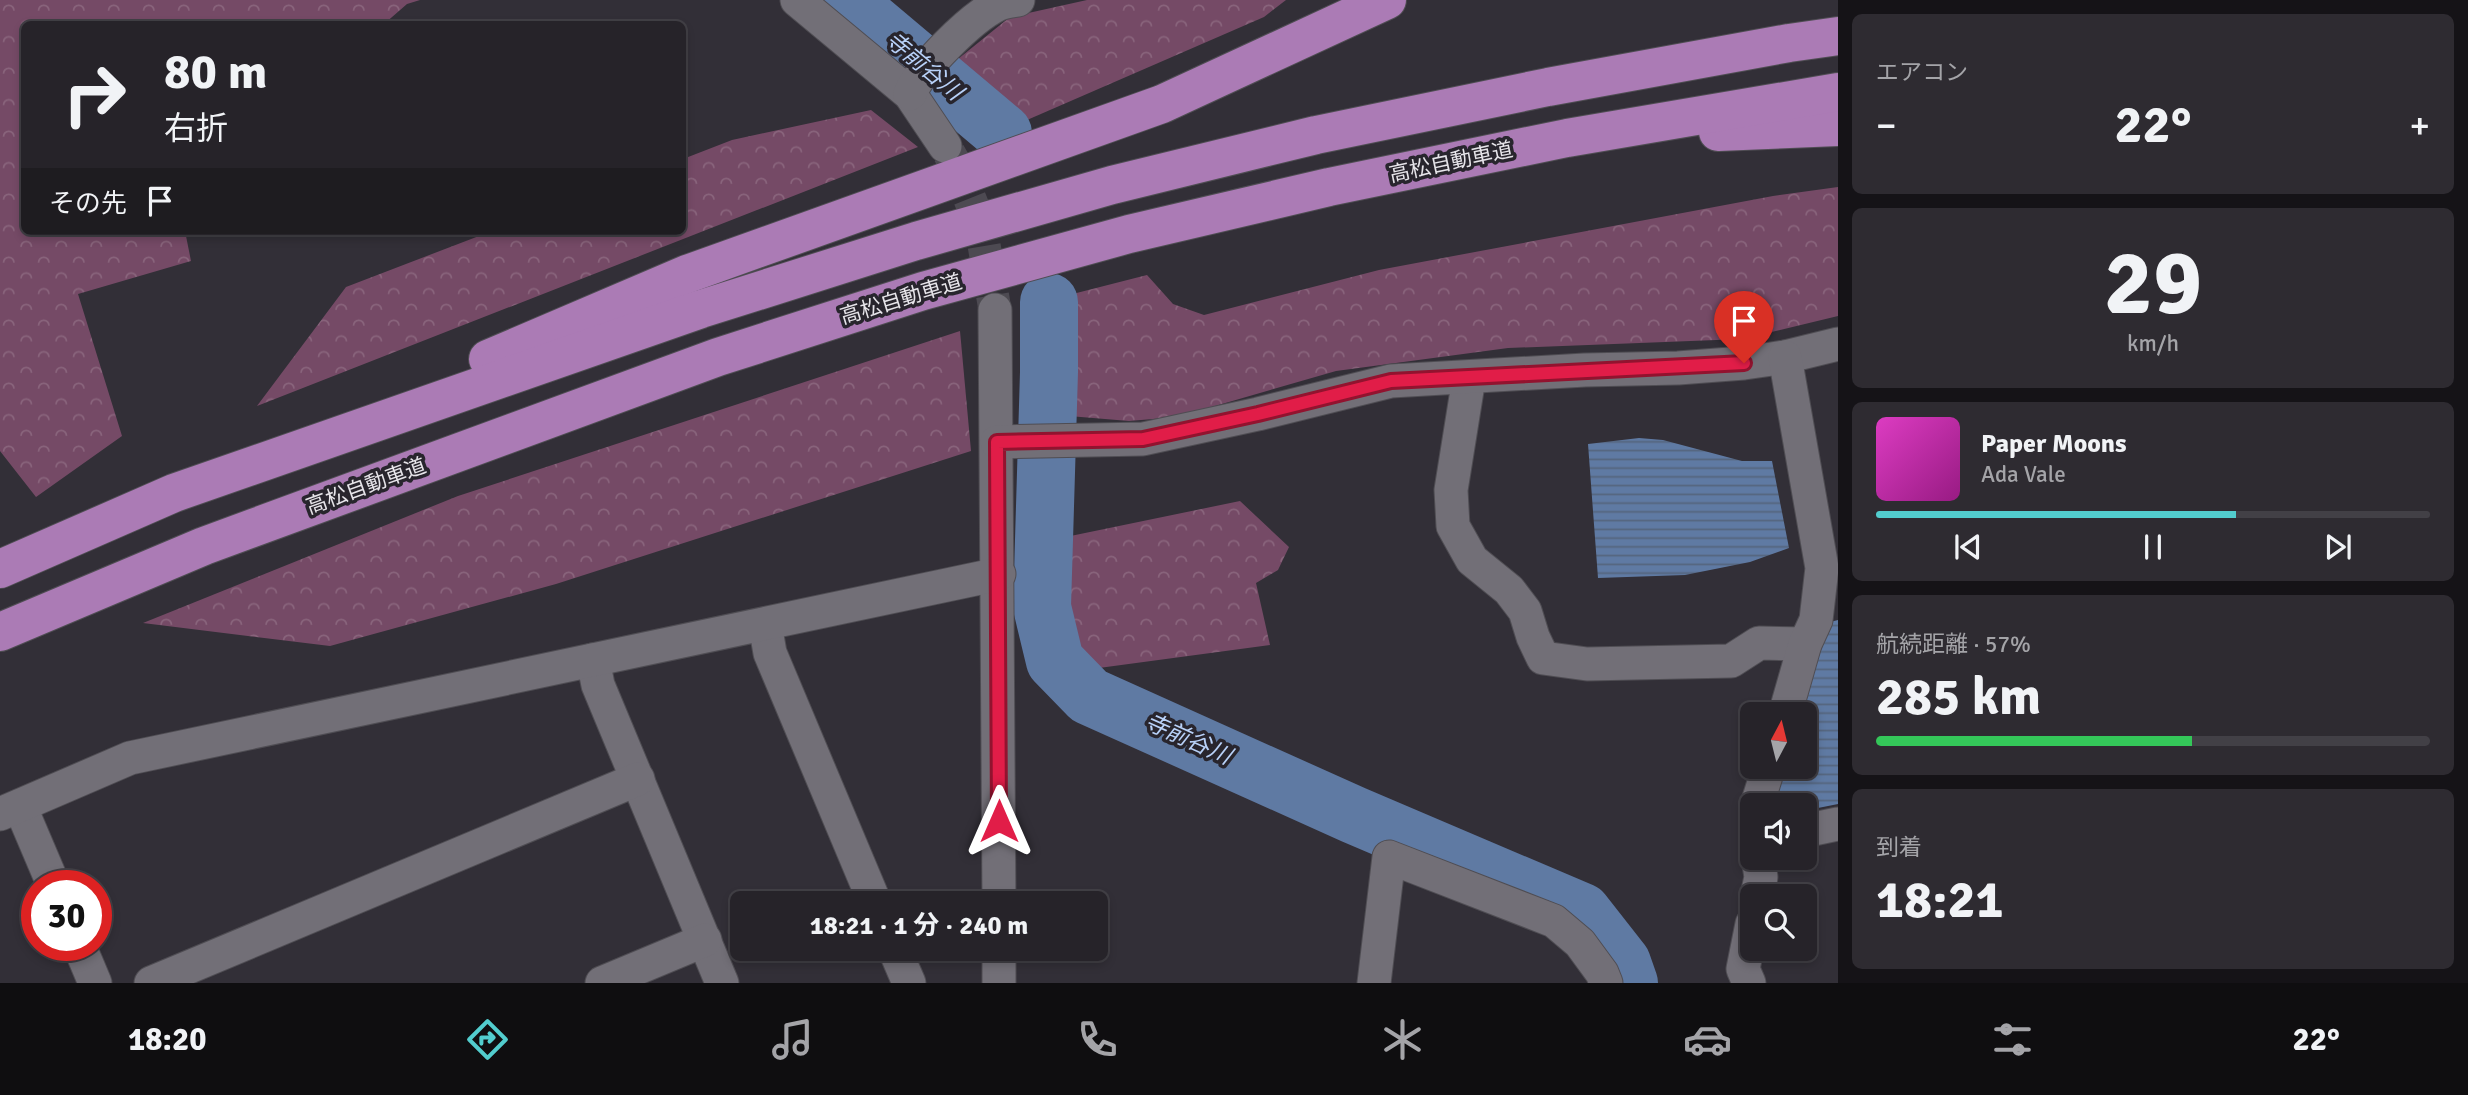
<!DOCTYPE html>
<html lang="ja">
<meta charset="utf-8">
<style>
:root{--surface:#262329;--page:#2e2b31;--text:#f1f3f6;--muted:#a4a4a8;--line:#424046;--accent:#52cdce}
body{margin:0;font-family:Signika,"Noto Sans JP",sans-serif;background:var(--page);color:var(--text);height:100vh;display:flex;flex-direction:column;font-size:26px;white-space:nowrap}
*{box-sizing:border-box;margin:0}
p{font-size:23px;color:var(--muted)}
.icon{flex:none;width:38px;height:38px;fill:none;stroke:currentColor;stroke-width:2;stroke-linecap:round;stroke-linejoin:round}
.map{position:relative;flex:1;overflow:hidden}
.side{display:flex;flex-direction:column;gap:14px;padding:14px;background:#151317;width:630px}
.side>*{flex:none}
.top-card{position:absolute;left:21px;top:21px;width:665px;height:214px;border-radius:10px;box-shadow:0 4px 10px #0003,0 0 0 2px var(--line);background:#262329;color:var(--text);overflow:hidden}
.needle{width:46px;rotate:7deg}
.tools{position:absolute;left:1740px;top:702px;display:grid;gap:14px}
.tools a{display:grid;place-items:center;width:77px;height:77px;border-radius:10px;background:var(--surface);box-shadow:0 4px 10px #0003,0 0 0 2px var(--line);font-size:35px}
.speed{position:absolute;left:21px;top:870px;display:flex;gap:14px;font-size:35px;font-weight:700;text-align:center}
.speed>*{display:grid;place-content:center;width:91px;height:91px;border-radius:50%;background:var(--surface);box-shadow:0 4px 10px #0003,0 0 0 2px var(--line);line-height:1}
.speed .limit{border:10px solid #d22;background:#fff;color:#111}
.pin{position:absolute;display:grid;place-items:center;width:60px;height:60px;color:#fff;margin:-72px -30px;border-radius:50% 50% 50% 0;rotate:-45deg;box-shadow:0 0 7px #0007}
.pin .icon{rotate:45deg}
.me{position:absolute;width:77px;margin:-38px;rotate:0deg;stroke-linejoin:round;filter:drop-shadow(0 0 5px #0008)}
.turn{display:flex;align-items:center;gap:24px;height:147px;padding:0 28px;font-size:32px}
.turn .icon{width:91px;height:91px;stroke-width:2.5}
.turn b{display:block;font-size:49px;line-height:60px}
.then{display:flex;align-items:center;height:66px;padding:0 28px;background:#0003;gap:14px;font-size:26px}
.big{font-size:52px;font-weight:700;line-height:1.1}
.side .card{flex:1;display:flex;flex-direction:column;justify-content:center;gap:10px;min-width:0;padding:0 24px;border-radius:10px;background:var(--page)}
.side .dial{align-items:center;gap:0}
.dial b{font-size:91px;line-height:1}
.song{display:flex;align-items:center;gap:21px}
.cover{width:84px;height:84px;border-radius:10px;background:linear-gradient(135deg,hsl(310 70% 55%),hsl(310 70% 35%))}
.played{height:7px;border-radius:4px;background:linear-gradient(90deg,var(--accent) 65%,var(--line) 65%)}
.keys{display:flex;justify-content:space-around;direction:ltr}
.heat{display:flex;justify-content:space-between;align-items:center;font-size:38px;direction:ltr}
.charge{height:10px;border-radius:5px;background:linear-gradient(90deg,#34c759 57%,var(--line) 0)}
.trip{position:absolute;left:730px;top:891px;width:378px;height:70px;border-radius:10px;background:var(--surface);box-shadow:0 4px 10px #0003,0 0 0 2px var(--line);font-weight:700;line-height:70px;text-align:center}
.tab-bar{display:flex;height:112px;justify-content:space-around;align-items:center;background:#0f0e10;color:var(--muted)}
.tab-bar .icon{width:49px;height:49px}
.tab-bar .on{color:var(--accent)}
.tab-bar b{font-size:32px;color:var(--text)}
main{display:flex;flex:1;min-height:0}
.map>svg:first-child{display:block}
.forest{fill:url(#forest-crowns)}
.water{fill:url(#water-rules)}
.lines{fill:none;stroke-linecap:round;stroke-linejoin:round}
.river{stroke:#5f7aa3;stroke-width:58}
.minor-tunnel{stroke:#4d4a52;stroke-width:33;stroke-dasharray:33 17;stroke-linecap:butt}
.minor-casing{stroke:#4f4d53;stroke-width:35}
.highway-casing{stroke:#4f4d53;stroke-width:40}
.minor{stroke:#726f77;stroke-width:33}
.highway{stroke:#ab7bb5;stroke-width:38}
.route-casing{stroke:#92132f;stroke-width:18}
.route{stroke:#e11d48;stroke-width:12}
.labels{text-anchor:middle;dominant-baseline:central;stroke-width:7;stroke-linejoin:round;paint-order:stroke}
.street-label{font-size:21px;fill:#e7e5ea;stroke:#28252d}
.water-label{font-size:23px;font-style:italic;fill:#b8d1f8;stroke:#28252d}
</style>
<main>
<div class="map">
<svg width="1838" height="983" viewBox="0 0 1838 983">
<defs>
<pattern id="forest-crowns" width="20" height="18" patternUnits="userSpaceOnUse" patternTransform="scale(1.75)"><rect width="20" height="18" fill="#754a66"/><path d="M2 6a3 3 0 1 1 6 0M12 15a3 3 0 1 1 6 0" fill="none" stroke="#89647c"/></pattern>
<pattern id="water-rules" width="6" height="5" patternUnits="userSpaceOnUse" patternTransform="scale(1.75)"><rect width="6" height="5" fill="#5f7aa3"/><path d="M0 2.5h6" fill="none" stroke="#55657e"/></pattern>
</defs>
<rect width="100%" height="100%" fill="#322f37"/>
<!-- forest -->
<g class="forest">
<path d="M0,0H420L407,4L384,24H24V231H185L191,261L78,294L122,436L36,497L0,451Z"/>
<path d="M1087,0H1286L1264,17L1027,120L958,59L1010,17Z"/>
<path d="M871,110L918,147L257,406L346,287L492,231H682L683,159L732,140Z"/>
<path d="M1838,187V316L1742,339L1508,348L1336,371L1177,417L1129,421L1069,416L1057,298L1147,275L1173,304L1204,315L1379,270L1773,196Z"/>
<path d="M960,331L971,451L556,584L330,646L143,623L458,496Z"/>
<path d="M1240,501L1289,547L1278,570L1256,583L1270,645L1084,670L1061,641L1057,601L1056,539Z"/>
</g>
<!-- water -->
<g class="water">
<path d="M1639,438L1663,440L1742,461H1772L1789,548L1750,562L1685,575L1598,578L1588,444Z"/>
<path d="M1838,620V804L1813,809L1804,808V805L1772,804L1782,767L1804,766V714H1799L1830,622Z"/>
</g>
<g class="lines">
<!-- river -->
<g class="river">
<path d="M845,0L1003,133"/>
<path d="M1049,302V372L1042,607L1055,661L1089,696L1354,815L1582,912L1622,963L1629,983"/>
</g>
<!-- minor-tunnel -->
<path class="minor-tunnel" d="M949,153L958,169L981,227L995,310"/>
<defs>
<g id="minor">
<path d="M797,0L910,94L945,146"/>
<path d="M910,94C920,68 971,18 997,5C1003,2 1012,1 1018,0"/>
<path d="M995,310L999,903"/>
<path d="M1469,378L1451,490L1453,526L1472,560L1509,590L1525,611L1533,637L1543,658L1587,664L1731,661L1759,643L1805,644"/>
<path d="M997,442L1143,439L1258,414L1391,381L1585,370L1678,368L1744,363L1785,357L1838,344"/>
<path d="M765,624L770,653L875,903"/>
<path d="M593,660L598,685L722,983"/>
<path d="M1785,714L1805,644L1816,620L1822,568L1785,357"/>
<path d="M1757,805L1769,766"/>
<path d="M20,806L54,886"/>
<path d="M0,814L130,758L999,574"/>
<path d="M1804,831L1838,824"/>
<path d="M1757,896L1761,877L1758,858"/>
<path d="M79,945L95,983"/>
<path d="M894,948L909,983"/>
<path d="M999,948V983"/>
<path d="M151,983L638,779"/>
<path d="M602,983L705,940"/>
<path d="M1374,983L1389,857L1554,921L1580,943L1602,973L1606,983"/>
<path d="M1749,983L1743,969L1752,924"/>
</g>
<g id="highway">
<path d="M1718,132L1838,127"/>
<path d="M488,359L687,274L1162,104L1387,0"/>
<path d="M0,569L174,493L701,309L916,241L1112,185L1316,135L1548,87L1789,43L1838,36"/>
<path d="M0,632L204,546L718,357L923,291L1129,234L1329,187L1567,138L1838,92"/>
</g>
</defs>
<!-- minor casing -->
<use href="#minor" class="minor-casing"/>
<!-- highway casing -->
<use href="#highway" class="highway-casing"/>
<!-- minor -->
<use href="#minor" class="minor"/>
<!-- highway -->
<use href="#highway" class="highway"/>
</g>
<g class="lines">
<defs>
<path id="route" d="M999,821L997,442L1143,439L1258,414L1391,381L1744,363"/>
</defs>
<!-- route casing -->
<use href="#route" class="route-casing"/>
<!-- route -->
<use href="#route" class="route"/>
</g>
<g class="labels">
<!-- street labels -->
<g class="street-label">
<text transform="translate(1451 162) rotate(-12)">高松自動車道</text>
<text transform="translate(901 299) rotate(-17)">高松自動車道</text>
<text transform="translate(366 486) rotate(-20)">高松自動車道</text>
</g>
<!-- water labels -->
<g class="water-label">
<text transform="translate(924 66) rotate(40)">寺前谷川</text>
<text transform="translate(1188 739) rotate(24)">寺前谷川</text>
</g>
</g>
</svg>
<div class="tools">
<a><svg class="needle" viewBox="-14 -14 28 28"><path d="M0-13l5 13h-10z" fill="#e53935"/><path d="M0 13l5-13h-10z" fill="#a4a4a8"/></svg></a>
<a><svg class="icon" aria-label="sound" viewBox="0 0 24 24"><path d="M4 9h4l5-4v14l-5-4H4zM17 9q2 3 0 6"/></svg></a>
<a><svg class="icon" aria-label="search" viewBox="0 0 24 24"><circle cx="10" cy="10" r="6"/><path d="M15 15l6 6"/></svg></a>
</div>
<div class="speed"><div class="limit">30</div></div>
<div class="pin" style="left:1744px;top:363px;background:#d93025"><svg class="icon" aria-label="arrive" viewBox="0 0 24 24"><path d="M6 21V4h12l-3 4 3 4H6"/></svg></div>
<svg class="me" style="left:999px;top:821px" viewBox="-20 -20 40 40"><path d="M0-17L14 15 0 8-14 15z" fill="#e11d48" stroke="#fff" stroke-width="4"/></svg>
<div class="trip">18:21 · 1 分 · 240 m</div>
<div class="top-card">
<div class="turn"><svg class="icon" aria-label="right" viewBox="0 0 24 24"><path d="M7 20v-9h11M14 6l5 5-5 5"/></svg><div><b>80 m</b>右折</div></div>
<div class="then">その先<svg class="icon" aria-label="arrive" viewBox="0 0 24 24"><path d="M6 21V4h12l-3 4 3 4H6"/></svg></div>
</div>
</div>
<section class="side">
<div class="card"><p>エアコン</p>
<div class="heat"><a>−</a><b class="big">22°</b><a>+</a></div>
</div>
<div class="card dial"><b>29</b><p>km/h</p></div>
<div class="card">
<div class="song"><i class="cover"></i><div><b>Paper Moons</b><p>Ada Vale</p></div></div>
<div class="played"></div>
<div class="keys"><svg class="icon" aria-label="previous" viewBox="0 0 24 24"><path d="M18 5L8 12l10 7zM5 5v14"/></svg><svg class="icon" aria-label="pause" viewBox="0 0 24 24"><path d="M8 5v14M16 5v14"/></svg><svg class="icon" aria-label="next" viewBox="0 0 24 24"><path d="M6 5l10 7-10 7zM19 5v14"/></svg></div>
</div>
<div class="card"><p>航続距離 · 57%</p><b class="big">285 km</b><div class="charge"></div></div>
<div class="card"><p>到着</p><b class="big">18:21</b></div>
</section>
</main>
<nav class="tab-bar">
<b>18:20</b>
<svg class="icon on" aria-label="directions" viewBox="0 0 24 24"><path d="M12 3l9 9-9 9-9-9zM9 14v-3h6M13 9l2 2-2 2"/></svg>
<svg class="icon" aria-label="music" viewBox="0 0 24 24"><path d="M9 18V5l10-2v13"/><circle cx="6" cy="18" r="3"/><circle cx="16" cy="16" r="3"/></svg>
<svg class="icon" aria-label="phone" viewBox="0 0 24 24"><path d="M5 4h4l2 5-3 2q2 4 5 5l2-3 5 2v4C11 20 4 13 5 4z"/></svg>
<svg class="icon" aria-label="climate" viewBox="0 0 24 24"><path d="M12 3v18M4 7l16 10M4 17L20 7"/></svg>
<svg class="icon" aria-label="car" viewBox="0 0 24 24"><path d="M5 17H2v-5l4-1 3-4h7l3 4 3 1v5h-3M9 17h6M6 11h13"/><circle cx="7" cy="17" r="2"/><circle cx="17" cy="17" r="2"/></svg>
<svg class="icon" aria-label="filters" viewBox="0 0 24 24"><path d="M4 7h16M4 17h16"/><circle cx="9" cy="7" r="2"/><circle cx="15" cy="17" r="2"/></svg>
<b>22°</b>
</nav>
